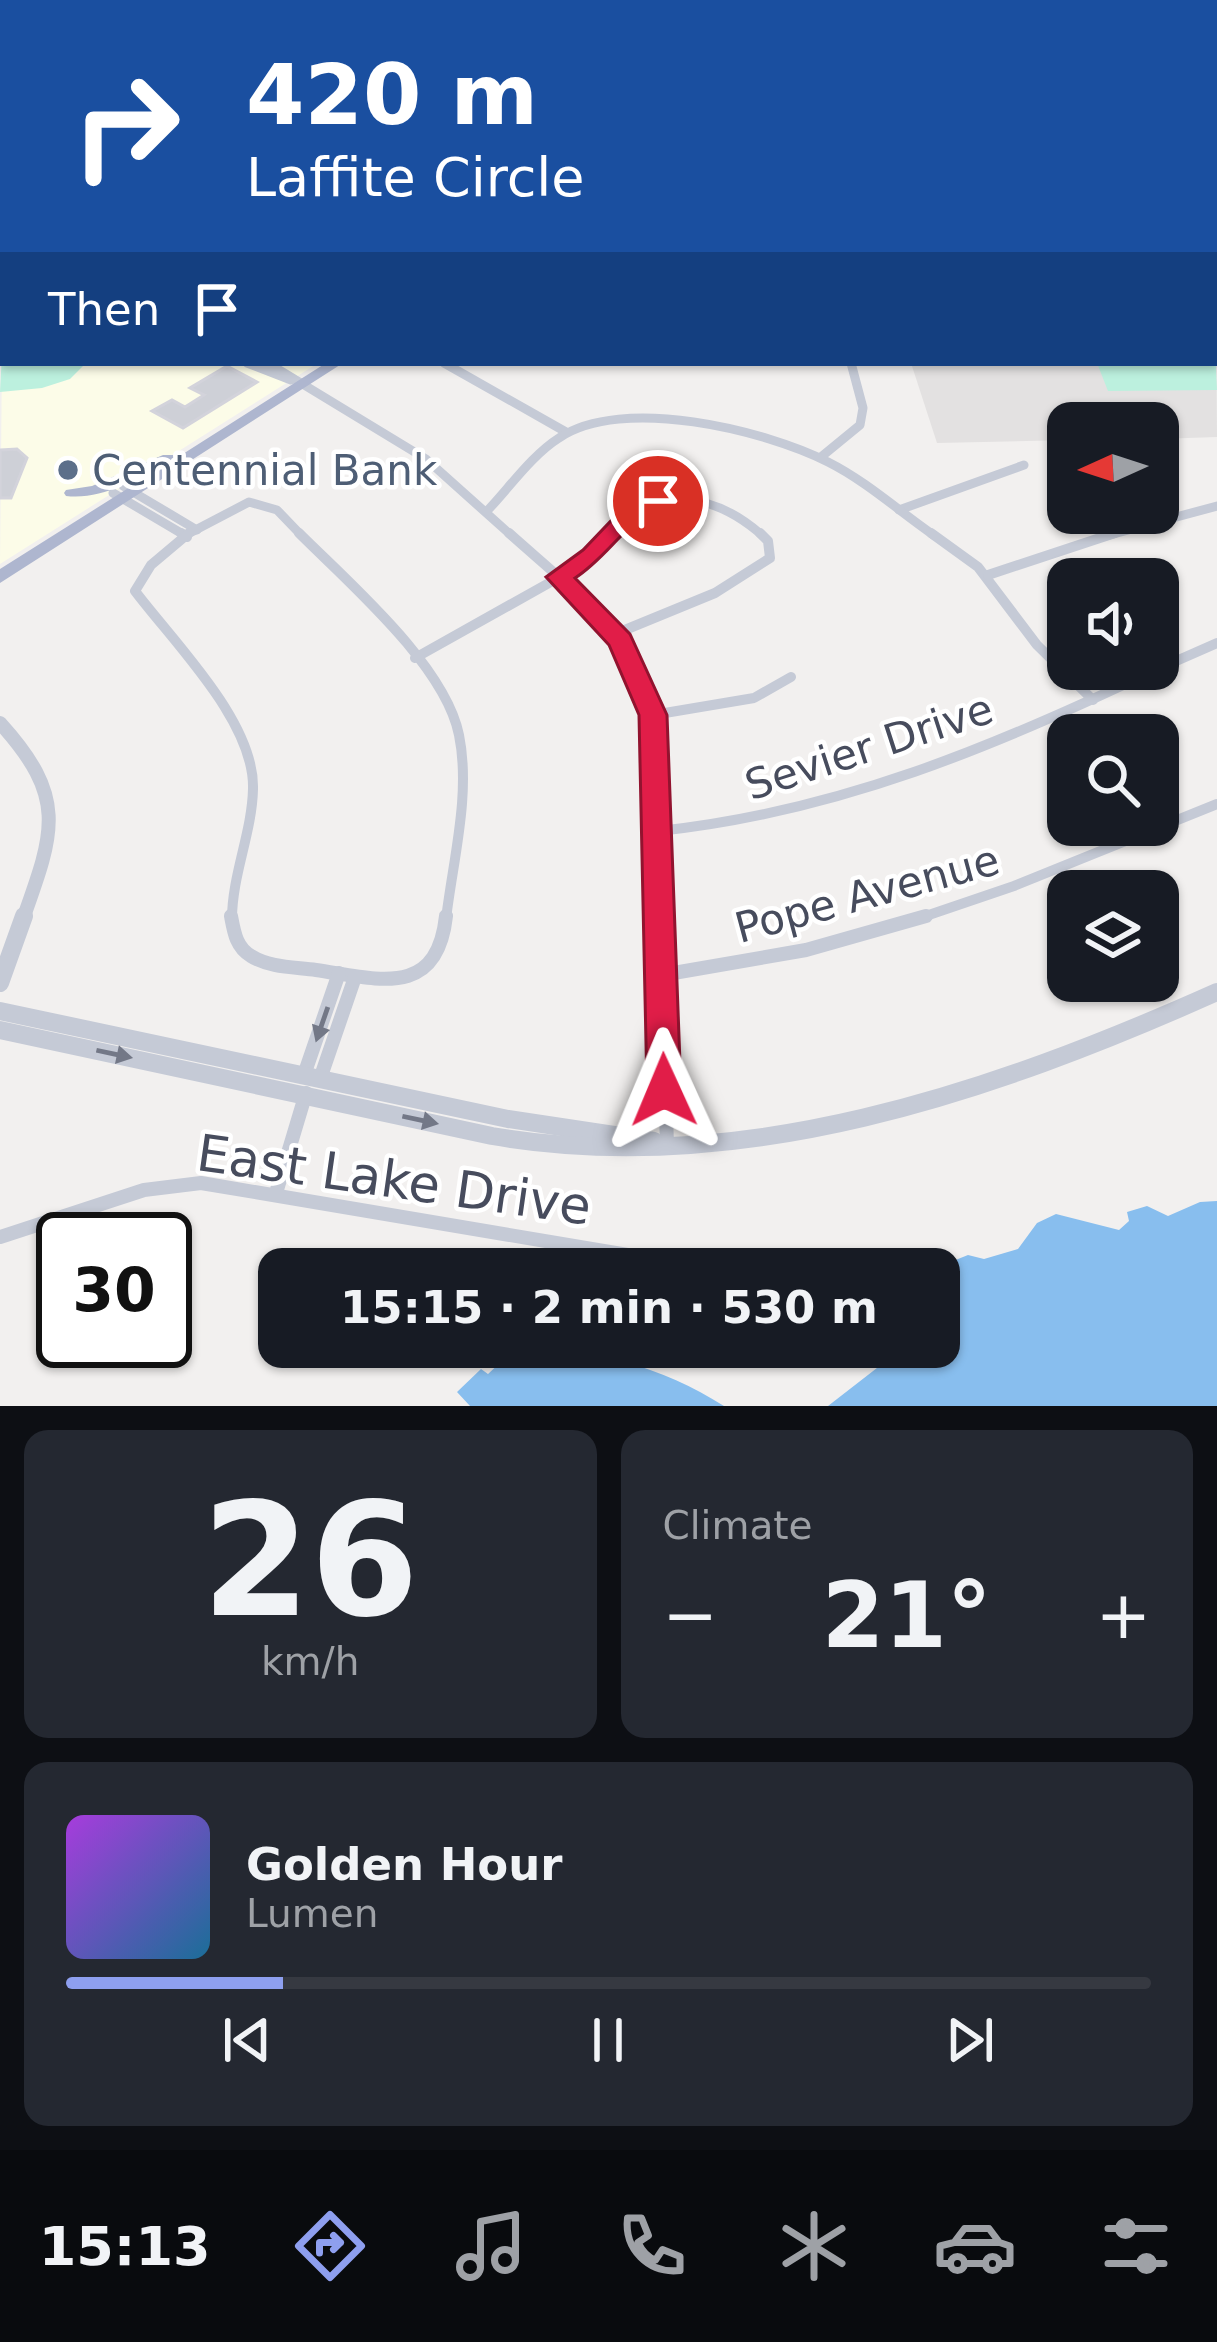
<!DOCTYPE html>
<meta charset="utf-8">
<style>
:root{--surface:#171b24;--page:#242831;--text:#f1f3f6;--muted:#9ea1a6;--line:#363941;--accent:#8e9fef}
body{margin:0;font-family:"DejaVu Sans",sans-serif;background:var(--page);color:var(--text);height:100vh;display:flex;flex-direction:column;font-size:45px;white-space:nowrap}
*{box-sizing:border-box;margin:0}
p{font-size:39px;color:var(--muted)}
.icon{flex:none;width:66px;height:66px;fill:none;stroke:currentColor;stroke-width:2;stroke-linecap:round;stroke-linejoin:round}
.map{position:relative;height:1406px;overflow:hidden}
.details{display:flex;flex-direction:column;gap:24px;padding:24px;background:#0d0f14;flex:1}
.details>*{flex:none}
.banner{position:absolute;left:0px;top:0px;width:1218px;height:366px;box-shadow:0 3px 9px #0004;background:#1a4fa0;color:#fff;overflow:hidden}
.needle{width:78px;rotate:267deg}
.buttons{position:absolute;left:1047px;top:402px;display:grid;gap:24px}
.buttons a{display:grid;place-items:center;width:132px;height:132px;border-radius:24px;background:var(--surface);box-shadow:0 3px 9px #0004;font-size:60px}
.speed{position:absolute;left:36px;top:1212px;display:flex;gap:24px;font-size:60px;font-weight:700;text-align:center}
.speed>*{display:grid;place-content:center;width:156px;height:156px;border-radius:50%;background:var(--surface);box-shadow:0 3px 9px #0004;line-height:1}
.speed .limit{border:6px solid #111;border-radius:18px;background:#fff;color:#111}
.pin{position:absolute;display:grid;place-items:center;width:102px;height:102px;color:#fff;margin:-51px;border:6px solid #fff;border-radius:50%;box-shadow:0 3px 12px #0007}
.me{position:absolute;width:132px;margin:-66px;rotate:359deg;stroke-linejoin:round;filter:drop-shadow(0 0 9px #0008)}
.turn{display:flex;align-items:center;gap:42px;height:252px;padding:0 48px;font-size:54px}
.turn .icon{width:156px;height:156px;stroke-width:2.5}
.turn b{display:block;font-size:84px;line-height:102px}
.then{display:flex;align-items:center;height:114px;padding:0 48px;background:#0003;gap:24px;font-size:45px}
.big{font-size:90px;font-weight:700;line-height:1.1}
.details .widget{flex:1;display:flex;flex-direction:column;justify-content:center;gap:18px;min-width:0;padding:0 42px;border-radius:24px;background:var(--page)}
.details .dial{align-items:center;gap:0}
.dial b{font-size:156px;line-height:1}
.song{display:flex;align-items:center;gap:36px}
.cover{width:144px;height:144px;border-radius:18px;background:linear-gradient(135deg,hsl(280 70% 55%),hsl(200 70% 35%))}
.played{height:12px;border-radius:6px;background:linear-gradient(90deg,var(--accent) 20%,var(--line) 20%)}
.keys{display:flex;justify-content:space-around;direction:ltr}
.heat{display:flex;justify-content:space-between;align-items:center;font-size:66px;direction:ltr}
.details .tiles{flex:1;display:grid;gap:24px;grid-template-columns:1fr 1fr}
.widget:last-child{grid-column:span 2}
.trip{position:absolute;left:258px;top:1248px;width:702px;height:120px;border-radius:24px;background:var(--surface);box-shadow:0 3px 9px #0004;font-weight:700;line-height:120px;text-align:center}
.tab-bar{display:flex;height:192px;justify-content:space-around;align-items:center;background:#090b0e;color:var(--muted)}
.tab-bar .icon{width:84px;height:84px}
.tab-bar .current{color:var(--accent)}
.tab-bar b{font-size:54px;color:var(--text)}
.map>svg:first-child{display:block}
.commercial{fill:#fcfce8}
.education{fill:#e3e1e1}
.green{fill:#bcf0de}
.water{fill:#88beee}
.building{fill:#ced0d7;stroke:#d3d3db;stroke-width:3}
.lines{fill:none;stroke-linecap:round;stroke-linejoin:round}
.motorway-casing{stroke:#717dab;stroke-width:3}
.minor-far3{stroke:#c5cad6;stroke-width:6}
.minor-far2{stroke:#c5cad6;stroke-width:9}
.minor-far1{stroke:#c5cad6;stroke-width:10}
.minor{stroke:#c5cad6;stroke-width:14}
.tertiary-far1{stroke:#c5cad6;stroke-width:14}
.tertiary{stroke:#c5cad6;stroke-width:18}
.secondary{fill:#c1c6d8;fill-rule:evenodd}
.primary{fill:#aeb6cf;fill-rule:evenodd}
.motorway{fill:#8692bf;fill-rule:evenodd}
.oneway{fill:#737887}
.route{fill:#e11d48;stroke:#92132f;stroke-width:3}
.service-dot{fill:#5c6f8a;stroke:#fff;stroke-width:4.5}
.labels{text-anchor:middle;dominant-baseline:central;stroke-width:9;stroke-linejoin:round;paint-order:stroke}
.service-label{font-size:42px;fill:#4e5e75;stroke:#fff;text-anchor:start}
.street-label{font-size:42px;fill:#474c5d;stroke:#fff}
.near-street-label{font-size:51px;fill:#474c5d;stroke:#fff}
</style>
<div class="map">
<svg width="1217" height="1406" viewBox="0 0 1217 1406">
<rect width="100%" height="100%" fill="#f2f0ef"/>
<!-- commercial -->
<path class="commercial" d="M3,252V363H318L0,564Z"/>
<!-- education -->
<path class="education" d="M1215,195L1217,437L1158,439V423H1068V440L937,443L911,363H1215Z"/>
<!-- green -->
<g class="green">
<path d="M3,333V363H86L70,379L42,388L0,392Z"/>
<path d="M1215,350L1217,390L1108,391L1097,363H1215Z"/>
</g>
<!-- water -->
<g class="water">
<path d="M1217,1201V1406H828L904,1347H939L938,1267L968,1255L984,1259L1018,1249L1037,1223L1056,1214L1119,1230L1129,1221L1127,1212L1147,1206L1168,1216L1200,1202Z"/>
<path d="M517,1347C590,1347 663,1367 724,1406H470L457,1392L481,1369L488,1374Z"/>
</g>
<!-- building -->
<g class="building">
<path d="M227,366L257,382L183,428L152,411L172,400L185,407L204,395L190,388Z"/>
<path d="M17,449L27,458L11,498H0V450Z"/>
</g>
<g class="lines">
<defs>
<g id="motorway">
<path d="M685,0H699L702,3H688Z"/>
<path d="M770,0H782L784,3H772Z"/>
<rect x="1215" y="156" width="2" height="9"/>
</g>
</defs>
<!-- motorway casing -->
<use href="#motorway" class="motorway-casing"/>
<!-- minor-far3 -->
<g class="minor-far3">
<path d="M801,0L805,3"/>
<path d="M0,151L3,146"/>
</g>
<!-- minor-far2 -->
<g class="minor-far2">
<path d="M247,363L291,380"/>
<path d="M268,363L426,459L512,536"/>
<path d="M444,363L566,432"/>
<path d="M821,457L860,425L863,408L851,363"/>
<path d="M123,486L197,530"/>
<path d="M113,493L186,536"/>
<path d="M899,510L1024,465"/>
<path d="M487,511C509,488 532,455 559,438C622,395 765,430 828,462C866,481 900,512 935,536"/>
<path d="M184,536L249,502L277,510L302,536"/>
<path d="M610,536C655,483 713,492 763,536"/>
<path d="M1106,536L1217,506"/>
</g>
<!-- minor-far1 -->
<g class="minor-far1">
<path d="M181,533L187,537"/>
<path d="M189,533L151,565L135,591C175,644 255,722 253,789C252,833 232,875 232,919"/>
<path d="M299,533C349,583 445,665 459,735C471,794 453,860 446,919"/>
<path d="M509,533C552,572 603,610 633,661C671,726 658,844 660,919"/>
<path d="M931,533L978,567L1037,645L1093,700"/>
<path d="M988,575L1115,533"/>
<path d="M615,634L715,593L770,558L768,541L760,533"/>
<path d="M415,658L565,574L612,533"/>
<path d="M1158,669L1217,643"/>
<path d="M653,715L754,698L791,677"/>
<path d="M659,831C838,812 996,746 1157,669"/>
<path d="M917,919L1014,886L1217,804"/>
</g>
<!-- minor -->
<g class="minor">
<path d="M231,916C234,932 236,947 251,956C270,968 295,967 316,970C378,979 437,999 446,916"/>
<path d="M660,916L667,1146"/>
<path d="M662,975L806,950L926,916"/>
<path d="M304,1075L339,973"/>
<path d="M320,1079L355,977"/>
<path d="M276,1193L306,1093"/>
<path d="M0,1237L144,1190L201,1183L711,1269"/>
</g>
<!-- tertiary-far1 -->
<path class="tertiary-far1" d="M0,723C67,797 55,830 23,919"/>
<!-- tertiary -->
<g class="tertiary">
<path d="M0,983L24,916"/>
<path d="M0,1011L508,1119L654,1141"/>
<path d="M0,1030L492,1136C741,1179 993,1092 1217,992"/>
</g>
<!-- secondary -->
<g class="secondary">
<path d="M604,0H617L623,3H610Z"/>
<path d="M730,0H738L739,3H731Z"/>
</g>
<!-- primary -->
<g class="primary">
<path d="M757,0H767L766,3H756Z"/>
<path d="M326,363H343L0,583V569L165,465C133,480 102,500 66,496L64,493L66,490L92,486L163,455H173L175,459Z"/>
</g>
<!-- motorway -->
<use href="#motorway" class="motorway"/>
</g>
<!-- one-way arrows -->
<defs><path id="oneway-solid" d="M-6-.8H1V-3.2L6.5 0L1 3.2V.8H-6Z" transform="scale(3)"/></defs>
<g class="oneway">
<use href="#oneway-solid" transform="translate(322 1024) rotate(109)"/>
<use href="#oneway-solid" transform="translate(114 1054) rotate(12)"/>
<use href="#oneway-solid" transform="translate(420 1120) rotate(12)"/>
</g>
<!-- route -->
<path class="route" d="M658,493L670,501C662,509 653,509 644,516C619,533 603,560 575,578L630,634L667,715L681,1090L676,1101L664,1106L652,1101L647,1090L639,715L609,645L546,577L583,550L626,505Z"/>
<!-- markers -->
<circle class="service-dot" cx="68" cy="470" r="12"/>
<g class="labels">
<!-- service labels -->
<g class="service-label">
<text x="92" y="470">Centennial Bank</text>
</g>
<!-- street labels -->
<g class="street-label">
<text transform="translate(869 747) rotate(-18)">Sevier Drive</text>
<text transform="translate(867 894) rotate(-15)">Pope Avenue</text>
</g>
<!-- near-street labels -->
<g class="near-street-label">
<text transform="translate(394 1180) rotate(8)">East Lake Drive</text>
</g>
</g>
</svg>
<div class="buttons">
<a><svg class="needle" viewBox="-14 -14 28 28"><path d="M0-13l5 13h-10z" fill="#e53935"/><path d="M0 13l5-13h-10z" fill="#9ea1a6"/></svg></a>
<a><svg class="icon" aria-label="sound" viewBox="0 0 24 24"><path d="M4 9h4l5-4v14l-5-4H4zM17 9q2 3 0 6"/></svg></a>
<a><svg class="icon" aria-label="search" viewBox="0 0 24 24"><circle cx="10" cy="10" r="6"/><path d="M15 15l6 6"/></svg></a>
<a><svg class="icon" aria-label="layers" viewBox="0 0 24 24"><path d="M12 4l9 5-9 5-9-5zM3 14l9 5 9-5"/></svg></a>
</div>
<div class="speed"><div class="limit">30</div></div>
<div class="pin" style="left:658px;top:501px;background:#d93025"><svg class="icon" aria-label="arrive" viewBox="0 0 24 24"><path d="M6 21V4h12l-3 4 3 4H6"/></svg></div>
<svg class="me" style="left:664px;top:1090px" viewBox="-20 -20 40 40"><path d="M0-17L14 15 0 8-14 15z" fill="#e11d48" stroke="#fff" stroke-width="4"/></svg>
<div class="trip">15:15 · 2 min · 530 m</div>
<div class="banner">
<div class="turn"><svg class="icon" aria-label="right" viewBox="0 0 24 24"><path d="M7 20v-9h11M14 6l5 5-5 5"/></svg><div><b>420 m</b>Laffite Circle</div></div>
<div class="then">Then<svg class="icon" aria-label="arrive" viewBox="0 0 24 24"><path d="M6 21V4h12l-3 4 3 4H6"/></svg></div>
</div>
</div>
<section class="details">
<div class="tiles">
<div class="widget dial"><b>26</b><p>km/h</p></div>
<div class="widget"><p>Climate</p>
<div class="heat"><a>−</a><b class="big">21°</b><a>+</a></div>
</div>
<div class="widget">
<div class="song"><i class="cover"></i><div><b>Golden Hour</b><p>Lumen</p></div></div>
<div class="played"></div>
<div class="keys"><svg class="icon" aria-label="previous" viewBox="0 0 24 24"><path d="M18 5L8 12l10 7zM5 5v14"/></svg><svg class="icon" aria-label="pause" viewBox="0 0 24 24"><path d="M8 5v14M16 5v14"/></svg><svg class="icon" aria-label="next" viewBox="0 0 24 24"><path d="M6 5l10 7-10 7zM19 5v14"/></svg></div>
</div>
</div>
</section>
<nav class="tab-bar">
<b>15:13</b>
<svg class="icon current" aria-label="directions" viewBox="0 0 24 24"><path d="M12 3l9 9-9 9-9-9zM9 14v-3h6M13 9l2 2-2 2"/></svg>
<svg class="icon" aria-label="music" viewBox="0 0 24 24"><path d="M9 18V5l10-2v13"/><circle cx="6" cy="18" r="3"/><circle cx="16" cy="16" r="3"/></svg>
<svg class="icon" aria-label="phone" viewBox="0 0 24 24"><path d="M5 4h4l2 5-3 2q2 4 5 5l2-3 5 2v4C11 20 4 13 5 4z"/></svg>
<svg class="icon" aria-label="climate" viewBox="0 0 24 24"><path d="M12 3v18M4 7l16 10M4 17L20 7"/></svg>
<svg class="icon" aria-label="car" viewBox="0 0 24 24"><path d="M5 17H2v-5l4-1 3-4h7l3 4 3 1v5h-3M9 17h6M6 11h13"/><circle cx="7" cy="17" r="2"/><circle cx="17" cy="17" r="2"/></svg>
<svg class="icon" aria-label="filters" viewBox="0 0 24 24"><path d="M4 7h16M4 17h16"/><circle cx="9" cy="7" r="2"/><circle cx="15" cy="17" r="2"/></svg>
</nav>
